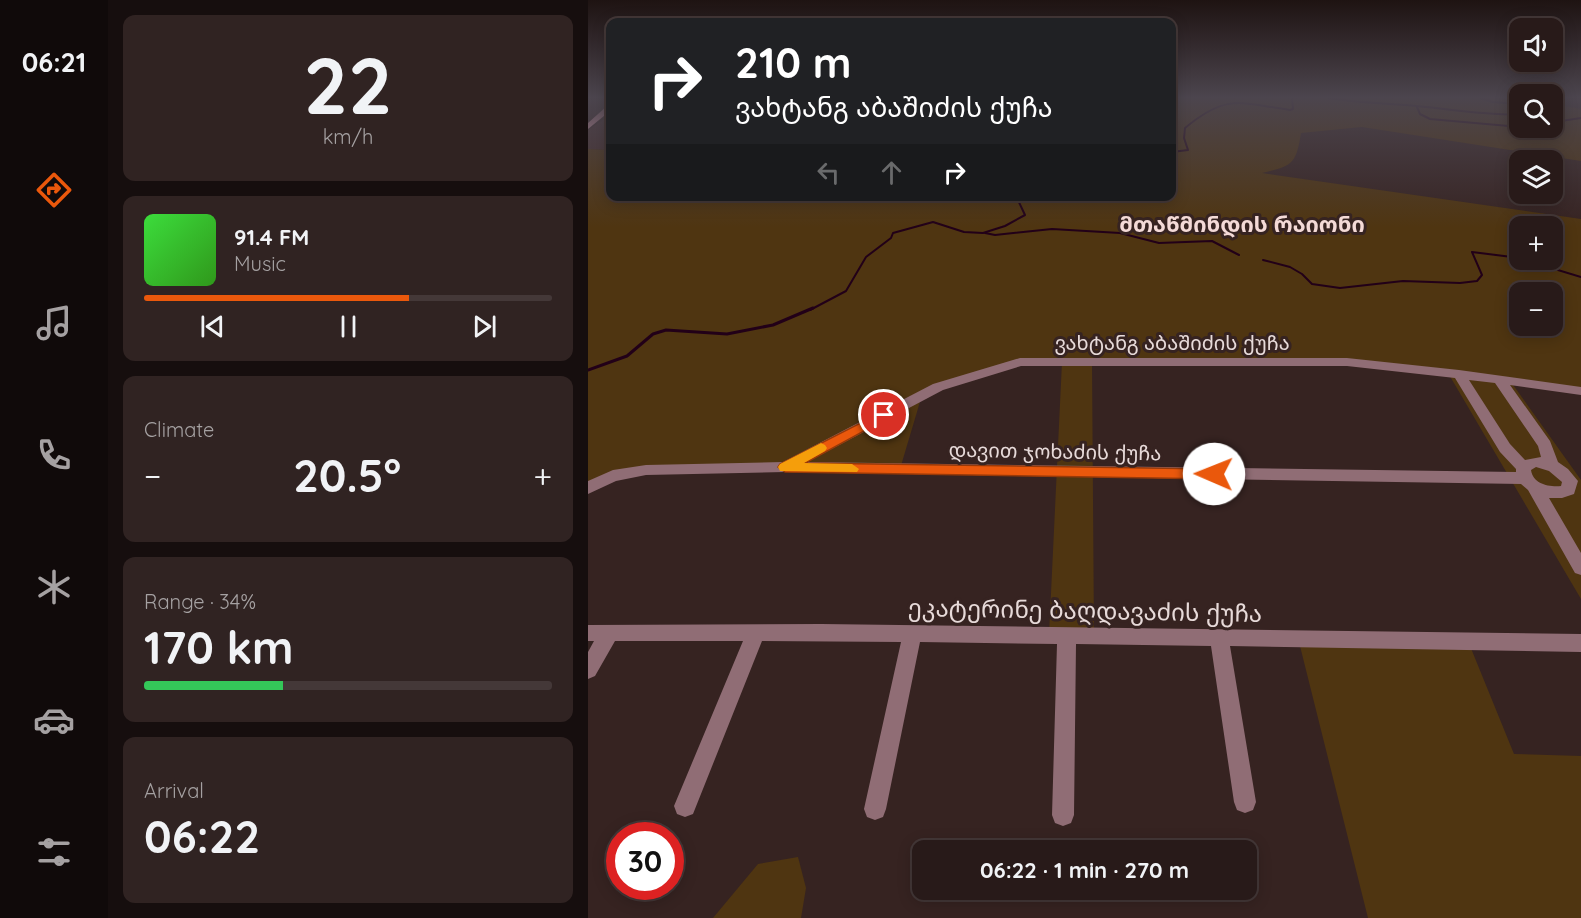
<!DOCTYPE html>
<meta charset="utf-8">
<style>
:root{--surface:#281a19;--page:#302322;--text:#f1f3f6;--muted:#a5a1a2;--line:#443838;--accent:#ea580c}
body{margin:0;font-family:Quicksand,"Noto Sans Georgian",sans-serif;background:var(--page);color:var(--text);height:100vh;display:flex;flex-direction:column;font-size:22px;white-space:nowrap}
*{box-sizing:border-box;margin:0}
p{font-size:20px;color:var(--muted)}
.icon{flex:none;width:33px;height:33px;fill:none;stroke:currentColor;stroke-width:2;stroke-linecap:round;stroke-linejoin:round}
.map{position:relative;flex:1;overflow:hidden}
.details{display:flex;flex-direction:column;gap:15px;padding:15px;background:#160e0e;width:480px}
.details>*{flex:none}
.hud{position:absolute;left:18px;top:18px;width:570px;height:183px;border-radius:12px;box-shadow:0 3px 15px #0003,0 0 0 2px var(--line);background:#202124;color:#fff;overflow:hidden}
.tools{position:absolute;left:921px;top:18px;display:grid;gap:12px}
.tools a{display:grid;place-items:center;width:54px;height:54px;border-radius:12px;background:var(--surface);box-shadow:0 3px 15px #0003,0 0 0 2px var(--line);font-size:30px}
.speed{position:absolute;left:18px;top:822px;display:flex;gap:12px;font-size:30px;font-weight:700;text-align:center}
.speed>*{display:grid;place-content:center;width:78px;height:78px;border-radius:50%;background:var(--surface);box-shadow:0 3px 15px #0003,0 0 0 2px var(--line);line-height:1}
.speed .limit{border:9px solid #d22;background:#fff;color:#111}
.pin{position:absolute;display:grid;place-items:center;width:51px;height:51px;color:#fff;margin:-26px;border:3px solid #fff;border-radius:50%;box-shadow:0 2px 6px #0007}
.me{position:absolute;width:66px;margin:-33px;rotate:271deg;stroke-linejoin:round;filter:drop-shadow(0 0 4px #0008)}
.turn{display:flex;align-items:center;gap:21px;height:126px;padding:0 30px;font-size:27px}
.turn .icon{width:78px;height:78px;stroke-width:2.5}
.turn b{display:block;font-size:42px;line-height:51px}
.lanes{display:flex;align-items:center;height:57px;padding:0 30px;background:#0003;justify-content:center;gap:30px;direction:ltr}
.lanes .off{opacity:.35}
.big{font-size:45px;font-weight:700;line-height:1.1}
.details .widget{flex:1;display:flex;flex-direction:column;justify-content:center;gap:9px;min-width:0;padding:0 21px;border-radius:12px;background:var(--page)}
.details .dial{align-items:center;gap:0}
.dial b{font-size:78px;line-height:1}
.song{display:flex;align-items:center;gap:18px}
.cover{width:72px;height:72px;border-radius:9px;background:linear-gradient(135deg,hsl(120 70% 55%),hsl(110 70% 35%))}
.played{height:6px;border-radius:3px;background:linear-gradient(90deg,var(--accent) 65%,var(--line) 65%)}
.keys{display:flex;justify-content:space-around;direction:ltr}
.heat{display:flex;justify-content:space-between;align-items:center;font-size:33px;direction:ltr}
.charge{height:9px;border-radius:4px;background:linear-gradient(90deg,#34c759 34%,var(--line) 0)}
.trip{position:absolute;left:324px;top:840px;width:345px;height:60px;border-radius:12px;background:var(--surface);box-shadow:0 3px 15px #0003,0 0 0 2px var(--line);font-weight:700;line-height:60px;text-align:center}
main{display:flex;flex:1;min-height:0}
.menu{display:flex;flex-direction:column;width:108px;justify-content:space-around;align-items:center;background:#100a0a;color:var(--muted)}
.menu .icon{width:42px;height:42px}
.menu .selected{color:var(--accent)}
.menu b{font-size:27px;color:var(--text)}
.map>svg:first-child{display:block}
.built{fill:#452c2a}
.green{fill:#4f3511;fill-rule:evenodd}
.lines{fill:none;stroke-linecap:round;stroke-linejoin:round}
.stream-far1{stroke:#220018;stroke-width:2}
.stream{stroke:#220018;stroke-width:3}
.minor{fill:#906d75;fill-rule:evenodd}
.major{fill:#f8b1c2;fill-rule:evenodd}
.route{fill:#ea580c;stroke:#983908;stroke-width:1.5}
.slow{fill:#f59e0b}
.labels{text-anchor:middle;dominant-baseline:central;stroke-width:6;stroke-linejoin:round;paint-order:stroke}
.street-label{font-size:20px;fill:#e7dad9;stroke:#362321}
.far-district-label{font-size:22px;font-weight:bold;fill:#f4dad7;stroke:#362321}
.near-street-label{font-size:24px;fill:#e7dad9;stroke:#362321}
</style>
<main>
<nav class="menu">
<b>06:21</b>
<svg class="icon selected" aria-label="directions" viewBox="0 0 24 24"><path d="M12 3l9 9-9 9-9-9zM9 14v-3h6M13 9l2 2-2 2"/></svg>
<svg class="icon" aria-label="music" viewBox="0 0 24 24"><path d="M9 18V5l10-2v13"/><circle cx="6" cy="18" r="3"/><circle cx="16" cy="16" r="3"/></svg>
<svg class="icon" aria-label="phone" viewBox="0 0 24 24"><path d="M5 4h4l2 5-3 2q2 4 5 5l2-3 5 2v4C11 20 4 13 5 4z"/></svg>
<svg class="icon" aria-label="climate" viewBox="0 0 24 24"><path d="M12 3v18M4 7l16 10M4 17L20 7"/></svg>
<svg class="icon" aria-label="car" viewBox="0 0 24 24"><path d="M5 17H2v-5l4-1 3-4h7l3 4 3 1v5h-3M9 17h6M6 11h13"/><circle cx="7" cy="17" r="2"/><circle cx="17" cy="17" r="2"/></svg>
<svg class="icon" aria-label="filters" viewBox="0 0 24 24"><path d="M4 7h16M4 17h16"/><circle cx="9" cy="7" r="2"/><circle cx="15" cy="17" r="2"/></svg>
</nav>
<section class="details">
<div class="widget dial"><b>22</b><p>km/h</p></div>
<div class="widget">
<div class="song"><i class="cover"></i><div><b>91.4 FM</b><p>Music</p></div></div>
<div class="played"></div>
<div class="keys"><svg class="icon" aria-label="previous" viewBox="0 0 24 24"><path d="M18 5L8 12l10 7zM5 5v14"/></svg><svg class="icon" aria-label="pause" viewBox="0 0 24 24"><path d="M8 5v14M16 5v14"/></svg><svg class="icon" aria-label="next" viewBox="0 0 24 24"><path d="M6 5l10 7-10 7zM19 5v14"/></svg></div>
</div>
<div class="widget"><p>Climate</p>
<div class="heat"><a>−</a><b class="big">20.5°</b><a>+</a></div>
</div>
<div class="widget"><p>Range · 34%</p><b class="big">170 km</b><div class="charge"></div></div>
<div class="widget"><p>Arrival</p><b class="big">06:22</b></div>
</section>
<div class="map">
<svg width="993" height="918" viewBox="0 0 993 918">
<rect width="100%" height="100%" fill="#362321"/>
<!-- built -->
<path class="built" d="M22,115V150L0,149V130Z"/>
<!-- green -->
<g class="green">
<path d="M590,98H931L932,128H964L965,104L993,109V161L774,127L713,133C708,165 704,166 674,173L993,219V391L923,382L993,480V599L860,373L759,362L504,361L506,636L461,635L474,362H432L334,395L312,469L58,470L0,488V149L22,150V196H584V102ZM932,226H964V260H932ZM932,292H964V326H932Z"/>
<path d="M710,638L880,641L926,754L993,756V918H780Z"/>
<path d="M210,857L218,888L213,918H125L170,864Z"/>
</g>
<g class="lines">
<!-- stream-far1 -->
<g class="stream-far1">
<path d="M740,98C776,104 812,103 848,108C876,112 903,114 932,115"/>
<path d="M892,98L905,102L932,104"/>
<path d="M829,107L832,114L842,119L932,127"/>
<path d="M939,128L964,129L973,121L993,118"/>
<path d="M584,152L600,150L596,138L597,128C639,93 652,103 702,110L705,109L704,98"/>
<path d="M397,233L407,235L464,229L532,233L571,243L624,241L651,255"/>
<path d="M675,260L702,267L714,274L724,284L752,288L815,281L872,283L889,281L894,275L884,252L932,258"/>
<path d="M937,260L993,277"/>
<path d="M222,310L258,291L278,257L303,238L305,233L345,222L376,232L395,233L417,226L437,215L428,196"/>
</g>
<!-- stream -->
<path class="stream" d="M0,370L39,356L65,334L78,330L139,334L185,325L225,308"/>
<!-- minor -->
<g class="minor">
<path d="M432,358H759L871,370L993,387V395L922,385L962,441L970,462L980,469L990,481L986,494L974,498H961L993,553V575L987,573L940,490L933,484L197,472L58,475L28,481L0,494V481L25,470L58,465L195,462L345,384ZM433,366H759L867,378L912,452L928,469V472L219,462L355,390ZM881,380L907,383L950,446L953,457L937,460L922,444ZM948,467L961,471L974,482L973,486C960,487 945,484 943,470Z"/>
<path d="M233,624L993,634V652L642,646L668,802L665,810L657,813L649,810L646,802L623,646L488,644L486,815L483,823L475,826L467,823L464,815L469,644L332,642L298,809L295,817L287,820L279,817L276,809L313,642L174,641L105,814L97,817L89,814L86,806L155,641H27L7,676L0,679V652L6,641H0V625Z"/>
</g>
<!-- major -->
<path class="major" d="M19,106H22V111L0,129V123Z"/>
</g>
<!-- sky -->
<linearGradient id="sky" x2="0" y2="1"><stop stop-color="#1e1312"/><stop offset="0.43" stop-color="#4c454e"/><stop offset="1" stop-color="#4c454e" stop-opacity="0"/></linearGradient>
<rect width="993" height="227" fill="url(#sky)"/>
<!-- route -->
<path class="route" d="M296,411L302,415L300,418L217,463L626,469L633,474L626,479L197,472L190,467L192,464Z"/>
<!-- slow -->
<path class="slow" d="M233,443L237,445L239,448L237,451L216,463L264,464L271,469L269,472L192,471L190,467L192,464Z"/>
<g class="labels">
<!-- street labels -->
<g class="street-label">
<text x="584" y="342">ვახტანგ აბაშიძის ქუჩა</text>
<text transform="translate(467 451) rotate(1)">დავით ჯოხაძის ქუჩა</text>
</g>
<!-- far-district labels -->
<g class="far-district-label">
<text x="654" y="224">მთაწმინდის რაიონი</text>
</g>
<!-- near-street labels -->
<g class="near-street-label">
<text transform="translate(497 610) rotate(1)">ეკატერინე ბაღდავაძის ქუჩა</text>
</g>
</g>
</svg>
<div class="tools">
<a><svg class="icon" aria-label="sound" viewBox="0 0 24 24"><path d="M4 9h4l5-4v14l-5-4H4zM17 9q2 3 0 6"/></svg></a>
<a><svg class="icon" aria-label="search" viewBox="0 0 24 24"><circle cx="10" cy="10" r="6"/><path d="M15 15l6 6"/></svg></a>
<a><svg class="icon" aria-label="layers" viewBox="0 0 24 24"><path d="M12 4l9 5-9 5-9-5zM3 14l9 5 9-5"/></svg></a>
<a>+</a>
<a>−</a>
</div>
<div class="speed"><div class="limit">30</div></div>
<div class="pin" style="left:296px;top:415px;background:#d93025"><svg class="icon" aria-label="arrive" viewBox="0 0 24 24"><path d="M6 21V4h12l-3 4 3 4H6"/></svg></div>
<svg class="me" style="left:626px;top:474px" viewBox="-20 -20 40 40"><circle r="19" fill="#fff"/><path d="M0-13L10 11 0 6-10 11z" fill="#ea580c"/></svg>
<div class="trip">06:22 · 1 min · 270 m</div>
<div class="hud">
<div class="turn"><svg class="icon" aria-label="right" viewBox="0 0 24 24"><path d="M7 20v-9h11M14 6l5 5-5 5"/></svg><div><b>210 m</b>ვახტანგ აბაშიძის ქუჩა</div></div>
<div class="lanes"><svg class="icon off" aria-label="left" viewBox="0 0 24 24"><path d="M17 20v-9H6M10 6l-5 5 5 5"/></svg><svg class="icon off" aria-label="ahead" viewBox="0 0 24 24"><path d="M12 20V5M6 11l6-6 6 6"/></svg><svg class="icon" aria-label="right" viewBox="0 0 24 24"><path d="M7 20v-9h11M14 6l5 5-5 5"/></svg></div>
</div>
</div>
</main>
